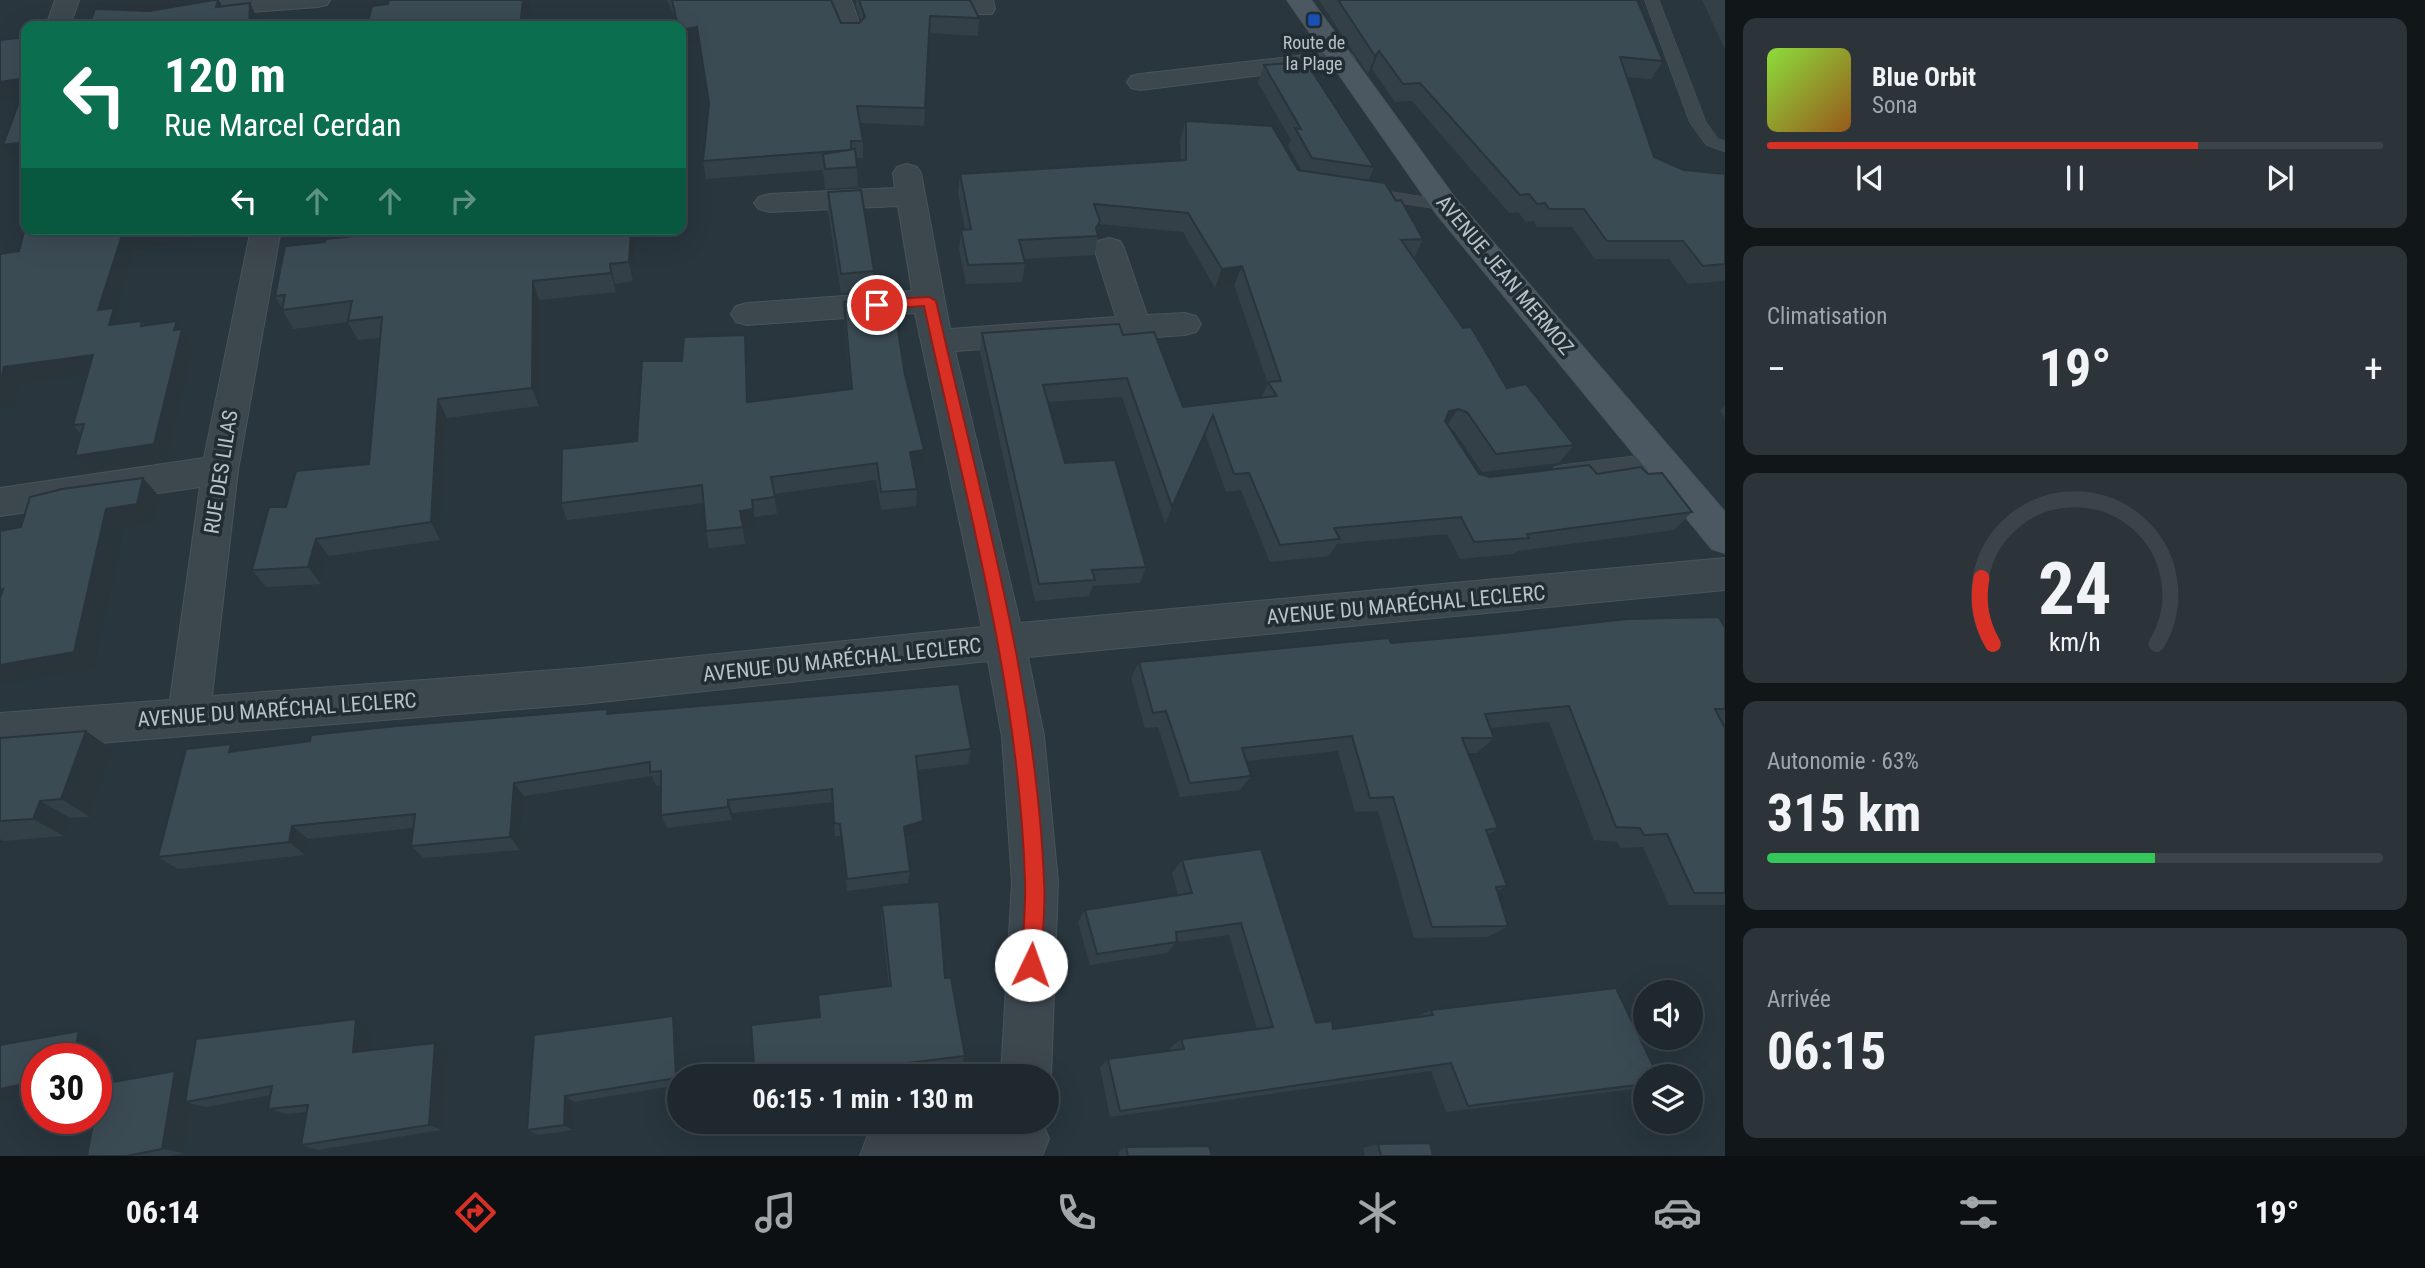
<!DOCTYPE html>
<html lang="fr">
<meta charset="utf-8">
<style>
:root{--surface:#1f282e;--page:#2c343a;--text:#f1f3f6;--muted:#a1a6aa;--line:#3c444a;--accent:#d93025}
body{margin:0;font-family:"Roboto Condensed",sans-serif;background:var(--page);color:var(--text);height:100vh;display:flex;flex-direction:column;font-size:26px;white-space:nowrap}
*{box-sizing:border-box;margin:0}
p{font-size:23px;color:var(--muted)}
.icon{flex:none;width:38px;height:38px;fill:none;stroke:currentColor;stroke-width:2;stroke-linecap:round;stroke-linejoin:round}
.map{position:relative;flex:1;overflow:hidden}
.panel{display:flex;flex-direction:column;gap:18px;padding:18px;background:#111619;width:700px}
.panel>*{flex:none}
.banner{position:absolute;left:21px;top:21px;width:665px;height:214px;border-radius:14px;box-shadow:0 7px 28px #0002,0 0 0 2px var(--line);background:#0b6e4f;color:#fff;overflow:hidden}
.controls{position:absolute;left:1633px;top:980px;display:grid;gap:14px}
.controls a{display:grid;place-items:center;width:70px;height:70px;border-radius:50%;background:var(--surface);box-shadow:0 7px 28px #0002,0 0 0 2px var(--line);font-size:35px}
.speed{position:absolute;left:21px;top:1043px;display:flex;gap:14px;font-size:35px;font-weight:700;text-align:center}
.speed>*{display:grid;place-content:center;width:91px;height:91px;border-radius:50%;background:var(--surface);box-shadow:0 7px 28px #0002,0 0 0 2px var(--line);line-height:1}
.speed .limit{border:10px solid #d22;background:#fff;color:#111}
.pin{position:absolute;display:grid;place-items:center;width:60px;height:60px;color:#fff;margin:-30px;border:4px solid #fff;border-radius:50%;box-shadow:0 2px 7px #0007}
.me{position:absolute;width:77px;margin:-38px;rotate:3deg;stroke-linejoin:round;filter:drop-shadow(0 0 5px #0008)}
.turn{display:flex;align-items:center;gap:24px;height:147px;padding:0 28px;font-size:32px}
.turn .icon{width:91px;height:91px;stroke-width:2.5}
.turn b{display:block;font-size:49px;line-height:60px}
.lanes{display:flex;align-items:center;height:66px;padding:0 28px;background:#0003;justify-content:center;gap:35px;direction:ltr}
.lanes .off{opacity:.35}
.big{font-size:52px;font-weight:700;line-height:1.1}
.panel .tile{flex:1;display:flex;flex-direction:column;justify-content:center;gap:10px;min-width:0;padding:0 24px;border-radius:14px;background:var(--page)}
.panel .dial{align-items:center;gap:0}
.dial svg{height:182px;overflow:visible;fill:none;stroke:var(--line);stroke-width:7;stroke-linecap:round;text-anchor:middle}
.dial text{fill:var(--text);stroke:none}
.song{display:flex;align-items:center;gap:21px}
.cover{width:84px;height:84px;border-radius:10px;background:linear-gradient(135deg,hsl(90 70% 55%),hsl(30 70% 35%))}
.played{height:7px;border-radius:4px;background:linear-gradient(90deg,var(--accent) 70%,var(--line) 70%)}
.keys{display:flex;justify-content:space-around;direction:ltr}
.heat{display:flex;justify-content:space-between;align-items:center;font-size:38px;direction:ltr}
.charge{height:10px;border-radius:5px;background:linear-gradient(90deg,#34c759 63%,var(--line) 0)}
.trip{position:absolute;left:667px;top:1064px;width:392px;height:70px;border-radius:35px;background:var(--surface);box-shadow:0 7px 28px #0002,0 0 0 2px var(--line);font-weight:700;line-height:70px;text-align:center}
.tab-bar{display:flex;height:112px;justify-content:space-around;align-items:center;background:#0c1012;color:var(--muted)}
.tab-bar .icon{width:49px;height:49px}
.tab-bar .current{color:var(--accent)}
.tab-bar b{font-size:32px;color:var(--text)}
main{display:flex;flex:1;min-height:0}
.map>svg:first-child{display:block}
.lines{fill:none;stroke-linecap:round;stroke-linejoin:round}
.lane-casing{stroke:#49535a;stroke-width:1}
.street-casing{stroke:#49535a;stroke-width:2}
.secondary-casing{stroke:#49535a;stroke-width:2}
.lane{fill:#3d474e;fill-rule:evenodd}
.street{fill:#3d474e;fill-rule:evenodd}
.secondary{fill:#4b5761;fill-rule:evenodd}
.wall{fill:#334048}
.shaded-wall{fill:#29343b}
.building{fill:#3b4b54;stroke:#29343b;stroke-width:2}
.route{fill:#d93025;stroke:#8d1f18;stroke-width:2}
.transit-dot{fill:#1a4fb4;stroke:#212c33;stroke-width:2.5}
.labels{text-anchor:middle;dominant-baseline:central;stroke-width:7;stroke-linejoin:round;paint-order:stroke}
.far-poi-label{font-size:18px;fill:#b9c2c9;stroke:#212c33}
.street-label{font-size:21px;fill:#b9c2c9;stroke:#212c33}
</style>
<main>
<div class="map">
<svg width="1725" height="1156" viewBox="0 0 1725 1156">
<rect width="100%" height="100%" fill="#29363e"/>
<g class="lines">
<defs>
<g id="lane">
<path d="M1645,0H1659L1706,122L1718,139L1725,141V152L1706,145L1690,123Z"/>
<path d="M1365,188L1445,200L1454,205L1445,210L1359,197L1356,193L1359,189Z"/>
<path d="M1660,453L1667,455L1671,461L1667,467L1660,469L1562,481L1554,479L1551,473L1554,467L1562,465Z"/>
</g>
<g id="street">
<path d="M55,0H79L70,26H46Z"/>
<path d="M222,0H330L327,5L318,7L224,14L159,26H108L111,21L120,19Z"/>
<path d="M827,0H851L863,33L859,38H841Z"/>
<path d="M969,0H993L995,9L992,14H974Z"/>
<path d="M1342,51L1351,54L1355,59L1351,64L1140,90L1131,88L1127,82L1131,76L1140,74Z"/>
<path d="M907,164L917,167L921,173L950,329L1116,317L1094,248L1098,241L1109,238L1120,241L1124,248L1147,315L1185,313L1196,316L1201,324L1196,332L1185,335L955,351L1020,623L1725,558V590L1028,657L1044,736L1058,882L1051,1076L1046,1088V1076H1001L1012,882L1002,736L988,661L582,704L0,751V713L170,700L200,487L0,516V488L204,458L251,229H281L238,470L212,696L582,668L982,627L915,313L747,325L736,322L731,314L736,306L747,303L912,291L898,206L769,212L759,209L754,203L759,197L769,194L895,188L893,173L897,167Z"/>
<path d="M950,1122H1042L1049,1139L1042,1156H860L867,1137L886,1130Z"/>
</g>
<path id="secondary" d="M1287,0H1311L1455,198L1725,512V553L1712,549L1435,212Z"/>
</defs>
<!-- lane casing -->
<use href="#lane" class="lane-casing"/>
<!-- street casing -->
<use href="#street" class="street-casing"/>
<!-- secondary casing -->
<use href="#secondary" class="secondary-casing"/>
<!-- lane -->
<use href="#lane" class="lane"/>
<!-- street -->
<use href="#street" class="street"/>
<!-- secondary -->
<use href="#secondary" class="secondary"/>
</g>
<!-- wall -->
<g class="wall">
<path d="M667,0H831L841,23H859L861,21L856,6V0H970L979,18L978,36L929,33L924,126L860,123L863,141V158H856L857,167L858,187L825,189L823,170L706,179L703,161L709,105L700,45L682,47L681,26H677L675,17Z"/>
<path d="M1319,0H1637L1663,61L1651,79L1626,77L1654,157L1684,170L1725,174V281L1688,284L1669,259H1595L1572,227H1537L1534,221L1526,222L1518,212L1509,213L1412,101L1395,102L1372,69L1368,74Z"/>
<path d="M1702,0H1725V49Z"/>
<path d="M1264,65L1374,167L1368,181L1396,201L1423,239L1414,258L1463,328L1507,388L1574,445L1559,463L1482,472L1454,431L1450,429L1479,474L1490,477L1597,474H1648L1692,512L1674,530L1518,551L1514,554L1460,559L1447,534L1337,544L1329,556L1270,562L1241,490L1226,492L1205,433L1165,524L1122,397L1048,402L1065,463L1146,567L1140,583L1093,586L1089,596L1035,601L980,352L982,333L1123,335L1183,407L1261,398L1268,384L1234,285L1215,288L1183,232L1099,224L1097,233L1098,236L1094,255L1024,259L1025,263L1022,282L966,284L959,249L961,230L965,229L958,193L960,174L1181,160L1180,140L1186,121L1298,170L1302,171L1288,146L1291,140L1258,83Z"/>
<path d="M828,192L874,271V291L841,293L828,212Z"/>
<path d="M338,229H371L340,233Z"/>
<path d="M211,234L191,237V242L135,250L117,311L126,323L142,321L145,325L177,321L194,346L167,461L90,472L75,456L81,434L73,425L87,374L20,384L14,408L0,410V254L19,251Z"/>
<path d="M635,242L633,281L615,284L616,292L539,300V406L447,418L440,540L329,556L321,584L266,587L252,570L286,507L369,464L380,338L358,340L348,322L293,329L275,296Z"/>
<path d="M844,302L905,375L924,450L923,467L913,469L917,489L916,506L881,510L876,480L774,494L777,514L754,517L756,526L743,528L745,544L709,548L706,531L703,503L567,520L561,503L637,441L682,361L747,354L749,402L851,389L844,321Z"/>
<path d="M1725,406V418L1720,411Z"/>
<path d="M1725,628V724H1723L1725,728V905H1669L1643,847L1621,848L1617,842L1594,840L1549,722L1490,728L1494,738L1477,753H1468L1498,828L1488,835L1507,886L1497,891L1508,926L1488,937L1414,938L1378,811L1355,812L1338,751L1246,761L1251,776L1240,790L1180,797L1158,727L1145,728L1131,678L1139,662L1391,643Z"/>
<path d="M607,709L609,713L971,749L968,764L917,770L923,821L921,833L906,839L910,871L908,883L847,891L841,836H835L833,802L732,813V820L667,828L661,815V785L656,786L652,776L524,796L520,850L424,858L411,846L413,828L308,839L305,855L178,869L158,857L239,751Z"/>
<path d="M86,731L113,750L90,817L70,818L64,836L3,841L0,853V738Z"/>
<path d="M1261,849L1316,1023L1333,1029L1413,1018L1431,1010L1645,1076V1086L1633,1089L1446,1112L1431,1071L1110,1117L1100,1067L1108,1059L1171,1051L1170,1048L1181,1039L1257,1029L1229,935L1176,942L1167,953L1090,965L1078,922L1085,910L1178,895L1172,873L1182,860Z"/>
<path d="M882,905L945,978L965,1056L962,1063L854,1076H755L820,1017L889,986L881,916Z"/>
<path d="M356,1019L370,1027L368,1050H448L442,1130L318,1150L301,1145L307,1112L286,1114L268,1109L271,1095L206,1107L192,1104L184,1153L171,1156H87L190,1075Z"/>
<path d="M679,1024V1085L574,1102L573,1130L538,1135L527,1130L534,1035Z"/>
<path d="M1378,1144L1433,1156H1365L1363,1148Z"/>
<path d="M1126,1147L1212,1156H1119L1118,1152Z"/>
</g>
<!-- shaded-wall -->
<g class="shaded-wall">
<path d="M110,0H218L106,24L96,7L101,2Z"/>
<path d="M218,0H219L227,16L216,7Z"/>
<path d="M523,0H528L529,5L527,26H520Z"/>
<path d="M250,3L258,20V26H249Z"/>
<path d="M697,27L700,45L682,47L681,30Z"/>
<path d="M1379,51L1372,69L1368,74L1375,56Z"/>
<path d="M26,78V98L0,101V82Z"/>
<path d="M26,142V161L17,163L3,145Z"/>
<path d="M146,229H212L211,234L191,237V242L135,250L117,311L127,325L122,342L98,310L123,232Z"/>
<path d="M631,229H634L635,242L633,281L629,262Z"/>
<path d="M610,264L615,284L616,292L611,273Z"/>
<path d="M1242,266L1234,285L1215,288L1222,269Z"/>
<path d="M533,281L539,300V406L532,388Z"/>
<path d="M177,321L194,346L167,461L90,472L75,456L174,330Z"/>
<path d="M745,335L747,354L749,420L747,402Z"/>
<path d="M93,355L107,372L20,384L14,408L0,410V383L4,367Z"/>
<path d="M438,399L447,418L440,540L431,522Z"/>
<path d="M1458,409L1446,427L1437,429L1449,411Z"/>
<path d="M924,450L923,467L909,470L910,452Z"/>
<path d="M143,478L159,496L153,522L124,527L94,668L1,684L0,683V665L106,509Z"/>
<path d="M753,509L756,526L743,528L745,544L740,511Z"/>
<path d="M316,539L329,556L321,584L308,567Z"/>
<path d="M86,731L113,750L90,817L61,799Z"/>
<path d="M231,744L248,759L229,752Z"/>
<path d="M514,783L524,796L520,850L510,837Z"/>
<path d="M728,800L732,813V820L728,807Z"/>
<path d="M40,801L70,818L64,836L33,819Z"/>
<path d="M923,821L921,833L903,839L904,827Z"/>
<path d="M292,826L308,839L305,855L289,842Z"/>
<path d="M0,839L3,841L0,853Z"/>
<path d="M673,1016L679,1024L681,1076H679V1082L676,1078Z"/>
<path d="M356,1019L370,1027L368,1059L353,1052Z"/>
<path d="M79,1031L102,1039L96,1068V1059H73Z"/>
<path d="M0,1039L18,1044L0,1051Z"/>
<path d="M435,1043L448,1050L442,1130L429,1125Z"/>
<path d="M175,1071L196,1077L185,1102L192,1104L184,1153L162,1149Z"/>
<path d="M37,1081V1092L0,1101V1089Z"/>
<path d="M565,1096L574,1102L573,1130L564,1125Z"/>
</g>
<!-- building -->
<g class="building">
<path d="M99,0H110L101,2L96,7Z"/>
<path d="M214,0H218L216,7L250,3L249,26H89L95,9L149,11Z"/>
<path d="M389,0H523L520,26H367L372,6L388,4Z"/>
<path d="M672,0H831L841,23H859L865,17L859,0H970L979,18L930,16L925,108L857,106L863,141H851V150L703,161L709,103L697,27L681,30V26H678Z"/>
<path d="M1338,0H1637L1663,61L1620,57L1654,157L1684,170L1725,174V264L1703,266L1683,241H1607L1584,209H1549L1545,203L1537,204L1529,194L1520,195L1420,83L1403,84L1379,51L1375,56Z"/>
<path d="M26,37V78L0,82V40Z"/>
<path d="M1306,62L1374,167L1312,158L1295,128L1301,129L1264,65Z"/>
<path d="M26,83V142L3,145Z"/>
<path d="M1186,121L1272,126L1298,170L1385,183L1396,201L1401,200L1423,239L1401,240L1463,328L1471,327L1507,388L1526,384L1574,445L1496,454L1467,412L1458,409L1449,411L1445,421L1479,474L1490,477L1589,465L1597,474L1641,467L1648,474L1662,473L1692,512L1527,534L1529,538L1474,542L1461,517L1334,528L1340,539L1280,545L1249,473L1234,474L1213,415L1172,507L1127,378L1043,385L1065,463L1115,460L1146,567L1092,570L1095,580L1039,584L982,333L1119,324L1123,335L1154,332L1183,407L1277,396L1268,382L1281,381L1242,266L1222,269L1188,213L1094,204L1100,221L1096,228L1098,236L1019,240L1025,263L968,265L961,230L971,229L960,174L1186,160Z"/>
<path d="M855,149L857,167L825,169L823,154Z"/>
<path d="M861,190L874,271L841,274L828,192Z"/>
<path d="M26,224V229H146L123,232L98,310L114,308L109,325L142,321L141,326L177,321L174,330L182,329L154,444L75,456L84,424L73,425L93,355L4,367L0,383V254L19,251Z"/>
<path d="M422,229H631L629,262L610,264L611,273L533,281L532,388L438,399L431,522L316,539L308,567L252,570L269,507H286L296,471L369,464L382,317L348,321L352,301L282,310L285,295L275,296L285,246L325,242L326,239Z"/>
<path d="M893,299L905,375L924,450L910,452L917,489L881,492L877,463L771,477L775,497L752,500L753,509L740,511L743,527L706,531L702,485L561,503L562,449L637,441L642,361H682L684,337L745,335L747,402L852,389L844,302Z"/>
<path d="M143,478L137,504L106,509L74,652L0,665V598L3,589L0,590V531L21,527L30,497L62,489Z"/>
<path d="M1719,617L1725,628V709H1715L1725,728V893H1694L1667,834L1644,835L1640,828L1616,827L1569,706L1485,714L1494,738H1462L1498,828L1486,830L1507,886L1496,887L1508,926L1432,927L1393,797L1370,798L1352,736L1242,748L1251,776L1190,783L1166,711L1153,713L1139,662L1389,638L1391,643L1494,634L1627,619Z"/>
<path d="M959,684L971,749L916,756L923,821L904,827L910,871L847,879L840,824L834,823L832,789L728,800V807L661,815V771L650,772V762L514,783L510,837L411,846L415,814L292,826L289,842L158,857L186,749L231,744L229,752L310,741L311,735L397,726L607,709V714Z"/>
<path d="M86,731L61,799L40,801L33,819L0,821V738Z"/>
<path d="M1261,849L1316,1023L1332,1021L1333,1029L1433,1015L1431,1010L1616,988L1658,1076H1645V1084L1468,1106L1451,1063L1120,1111L1108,1059L1184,1049L1181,1039L1273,1027L1241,923L1176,932L1177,942L1097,954L1085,910L1192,893L1182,860Z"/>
<path d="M939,902L945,978H951L965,1056L801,1076H755L751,1025L820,1017L818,995L891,986L882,905Z"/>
<path d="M673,1016L676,1078L565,1096L564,1125L527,1130L534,1035Z"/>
<path d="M356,1019L353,1052L435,1043L429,1125L301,1145L308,1105L268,1109L272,1086L185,1102L196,1039Z"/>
<path d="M79,1031L73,1059H37V1081L0,1089V1045Z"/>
<path d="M175,1071L162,1149L127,1156H87L94,1118H96V1109L101,1084Z"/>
<path d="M1430,1143L1433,1156H1381L1378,1144Z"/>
<path d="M1209,1146L1212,1156H1128L1126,1147Z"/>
</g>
<!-- route -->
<path class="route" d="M929,297L936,301C979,492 1036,684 1044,880C1046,908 1042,937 1041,965L1038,972L1031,975L1024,972L1021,965C1023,937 1026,908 1025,880C1019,686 965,495 924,306L877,309L870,305L877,300Z"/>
<!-- markers -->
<rect class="transit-dot" x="1307" y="13" width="14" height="14" rx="3.5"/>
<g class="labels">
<!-- far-poi labels -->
<g class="far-poi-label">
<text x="1314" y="42">Route de<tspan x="1314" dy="21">la Plage</tspan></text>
</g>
<!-- street labels -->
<g class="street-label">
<text transform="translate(1505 275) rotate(50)">AVENUE JEAN MERMOZ</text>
<text transform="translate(221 472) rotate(-81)">RUE DES LILAS</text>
<text transform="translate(1406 605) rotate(-5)">AVENUE DU MARÉCHAL LECLERC</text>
<text transform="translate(842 660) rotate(-6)">AVENUE DU MARÉCHAL LECLERC</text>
<text transform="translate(277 710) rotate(-4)">AVENUE DU MARÉCHAL LECLERC</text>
</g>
</g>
</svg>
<div class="controls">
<a><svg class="icon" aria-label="sound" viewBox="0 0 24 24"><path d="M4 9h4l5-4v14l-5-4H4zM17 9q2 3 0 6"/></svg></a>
<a><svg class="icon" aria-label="layers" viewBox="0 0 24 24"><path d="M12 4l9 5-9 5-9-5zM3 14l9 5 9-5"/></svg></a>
</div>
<div class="speed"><div class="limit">30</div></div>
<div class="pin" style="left:877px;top:305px;background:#d93025"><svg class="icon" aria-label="arrive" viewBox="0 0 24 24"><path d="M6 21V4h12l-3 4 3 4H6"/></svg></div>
<svg class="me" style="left:1031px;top:965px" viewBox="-20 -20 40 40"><circle r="19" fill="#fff"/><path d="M0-13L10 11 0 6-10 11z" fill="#d93025"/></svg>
<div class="trip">06:15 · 1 min · 130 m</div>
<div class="banner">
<div class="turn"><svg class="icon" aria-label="left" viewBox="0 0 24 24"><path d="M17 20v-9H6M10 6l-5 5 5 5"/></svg><div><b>120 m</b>Rue Marcel Cerdan</div></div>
<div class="lanes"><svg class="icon" aria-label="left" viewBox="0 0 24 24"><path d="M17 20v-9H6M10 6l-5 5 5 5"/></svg><svg class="icon off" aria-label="ahead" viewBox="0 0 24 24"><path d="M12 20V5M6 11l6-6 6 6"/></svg><svg class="icon off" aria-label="ahead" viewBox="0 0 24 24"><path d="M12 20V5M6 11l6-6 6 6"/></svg><svg class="icon off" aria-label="right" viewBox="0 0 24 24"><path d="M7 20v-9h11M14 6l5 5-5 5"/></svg></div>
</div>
</div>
<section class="panel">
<div class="tile">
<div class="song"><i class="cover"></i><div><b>Blue Orbit</b><p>Sona</p></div></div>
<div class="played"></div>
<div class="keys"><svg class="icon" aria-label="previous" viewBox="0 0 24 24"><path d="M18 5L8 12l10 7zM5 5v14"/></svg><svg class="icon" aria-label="pause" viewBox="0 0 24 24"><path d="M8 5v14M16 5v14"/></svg><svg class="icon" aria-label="next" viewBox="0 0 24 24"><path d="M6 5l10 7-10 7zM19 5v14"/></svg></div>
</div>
<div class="tile"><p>Climatisation</p>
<div class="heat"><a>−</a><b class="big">19°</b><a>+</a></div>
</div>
<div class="tile dial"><svg viewBox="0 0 100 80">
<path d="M14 69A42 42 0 1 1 86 69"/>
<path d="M14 69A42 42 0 0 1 9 40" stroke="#d93025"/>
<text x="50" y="56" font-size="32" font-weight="700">24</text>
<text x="50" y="72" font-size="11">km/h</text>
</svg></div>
<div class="tile"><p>Autonomie · 63%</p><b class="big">315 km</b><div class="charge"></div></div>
<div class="tile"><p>Arrivée</p><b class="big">06:15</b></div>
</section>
</main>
<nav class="tab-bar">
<b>06:14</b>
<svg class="icon current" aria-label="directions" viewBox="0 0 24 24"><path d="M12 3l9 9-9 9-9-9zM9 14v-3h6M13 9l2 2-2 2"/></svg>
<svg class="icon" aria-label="music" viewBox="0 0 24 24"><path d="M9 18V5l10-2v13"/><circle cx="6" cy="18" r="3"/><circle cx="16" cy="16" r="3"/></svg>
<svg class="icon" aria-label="phone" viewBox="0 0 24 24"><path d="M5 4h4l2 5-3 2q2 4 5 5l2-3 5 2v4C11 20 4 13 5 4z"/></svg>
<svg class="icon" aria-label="climate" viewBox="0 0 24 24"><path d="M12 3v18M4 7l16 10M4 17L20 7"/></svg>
<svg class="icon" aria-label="car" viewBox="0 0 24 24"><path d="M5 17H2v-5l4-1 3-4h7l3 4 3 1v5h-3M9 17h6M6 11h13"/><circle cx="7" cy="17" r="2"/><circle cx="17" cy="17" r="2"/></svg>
<svg class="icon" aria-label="filters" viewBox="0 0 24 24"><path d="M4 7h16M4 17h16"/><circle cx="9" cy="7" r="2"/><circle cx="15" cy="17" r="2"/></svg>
<b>19°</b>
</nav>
